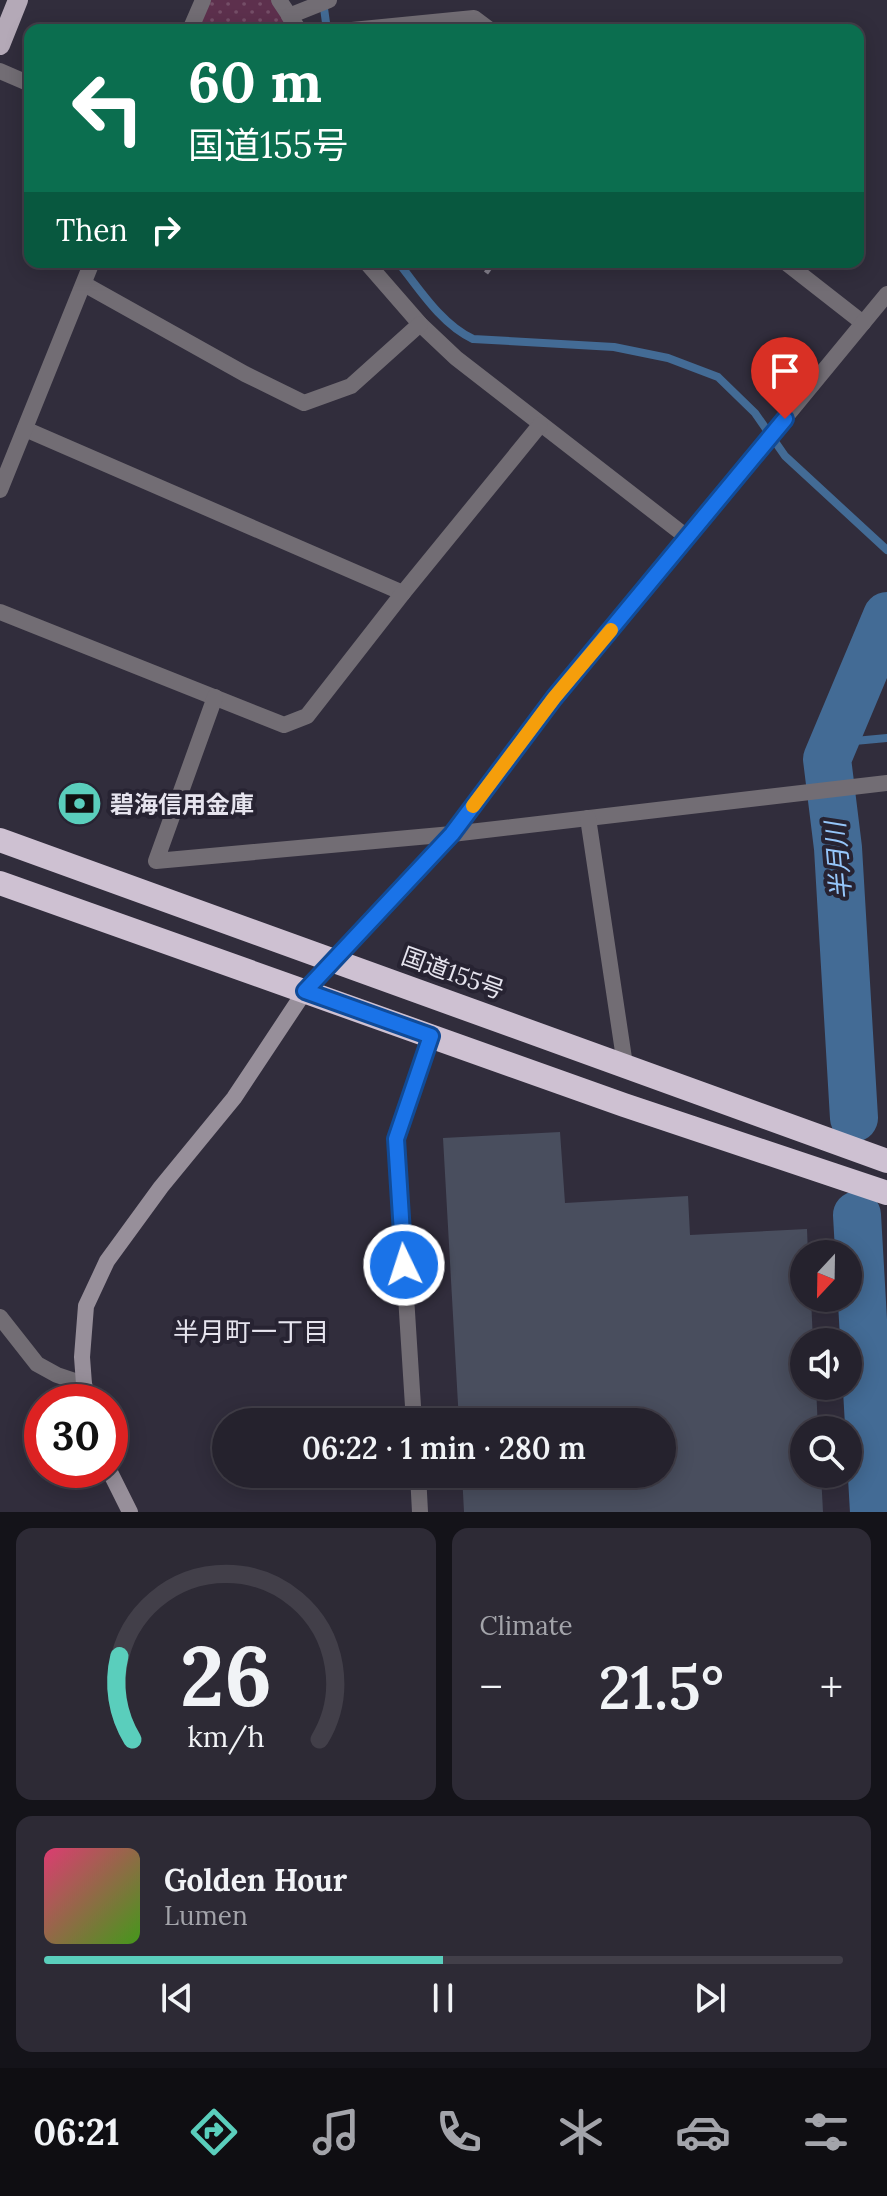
<!DOCTYPE html>
<meta charset="utf-8">
<style>
:root{--surface:#25222d;--page:#2d2a35;--text:#f1f3f6;--muted:#a3a4aa;--line:#423f49;--accent:#5acebc}
body{margin:0;font-family:Lora,"Noto Sans JP",serif;background:var(--page);color:var(--text);height:100vh;display:flex;flex-direction:column;font-size:30px;white-space:nowrap}
*{box-sizing:border-box;margin:0}
p{font-size:26px;color:var(--muted)}
.icon{flex:none;width:44px;height:44px;fill:none;stroke:currentColor;stroke-width:2;stroke-linecap:round;stroke-linejoin:round}
.map{position:relative;height:1512px;overflow:hidden}
.panel{display:flex;flex-direction:column;gap:16px;padding:16px;background:#141319;flex:1}
.panel>*{flex:none}
.guide{position:absolute;left:24px;top:24px;width:840px;height:244px;border-radius:16px;box-shadow:0 4px 20px #0003,0 0 0 2px var(--line);background:#0b6e4f;color:#fff;overflow:hidden}
.needle{width:52px;rotate:202deg}
.fabs{position:absolute;left:790px;top:1240px;display:grid;gap:16px}
.fabs a{display:grid;place-items:center;width:72px;height:72px;border-radius:50%;background:var(--surface);box-shadow:0 4px 20px #0003,0 0 0 2px var(--line);font-size:40px}
.speed{position:absolute;left:24px;top:1384px;display:flex;gap:16px;font-size:40px;font-weight:700;text-align:center}
.speed>*{display:grid;place-content:center;width:104px;height:104px;border-radius:50%;background:var(--surface);box-shadow:0 4px 20px #0003,0 0 0 2px var(--line);line-height:1}
.speed .limit{border:12px solid #d22;background:#fff;color:#111}
.pin{position:absolute;display:grid;place-items:center;width:68px;height:68px;color:#fff;margin:-82px -34px;border-radius:50% 50% 50% 0;rotate:-45deg;box-shadow:0 0 8px #0007}
.pin .icon{rotate:45deg}
.me{position:absolute;width:88px;margin:-44px;rotate:356deg;stroke-linejoin:round;filter:drop-shadow(0 0 6px #0008)}
.turn{display:flex;align-items:center;gap:28px;height:168px;padding:0 32px;font-size:36px}
.turn .icon{width:104px;height:104px;stroke-width:2.5}
.turn b{display:block;font-size:56px;line-height:68px}
.then{display:flex;align-items:center;height:76px;padding:0 32px;background:#0003;gap:16px;font-size:30px}
.big{font-size:60px;font-weight:600;line-height:1.1}
.panel .tile{flex:1;display:flex;flex-direction:column;justify-content:center;gap:12px;min-width:0;padding:0 28px;border-radius:16px;background:var(--page)}
.panel .dial{align-items:center;gap:0}
.dial svg{height:208px;overflow:visible;fill:none;stroke:var(--line);stroke-width:7;stroke-linecap:round;text-anchor:middle}
.dial text{fill:var(--text);stroke:none}
.song{display:flex;align-items:center;gap:24px}
.cover{width:96px;height:96px;border-radius:12px;background:linear-gradient(135deg,hsl(340 70% 55%),hsl(100 70% 35%))}
.played{height:8px;border-radius:4px;background:linear-gradient(90deg,var(--accent) 50%,var(--line) 50%)}
.keys{display:flex;justify-content:space-around;direction:ltr}
.heat{display:flex;justify-content:space-between;align-items:center;font-size:44px;direction:ltr}
.panel .tiles{flex:1;display:grid;gap:16px;grid-template-columns:1fr 1fr}
.tile:last-child{grid-column:span 2}
.trip{position:absolute;left:212px;top:1408px;width:464px;height:80px;border-radius:40px;background:var(--surface);box-shadow:0 4px 20px #0003,0 0 0 2px var(--line);font-weight:600;line-height:80px;text-align:center}
.tab-bar{display:flex;height:128px;justify-content:space-around;align-items:center;background:#0f0e12;color:var(--muted)}
.tab-bar .icon{width:56px;height:56px}
.tab-bar .active{color:var(--accent)}
.tab-bar b{font-size:36px;color:var(--text)}
.map>svg:first-child{display:block}
.park{fill:url(#park-dots)}
.lines{fill:none;stroke-linecap:round;stroke-linejoin:round}
.stream{stroke:#436b95;stroke-width:8}
.river{stroke:#436b95;stroke-width:48}
.building{fill:#494e5e}
.path{stroke:#84808d;stroke-width:5;stroke-dasharray:8 4;stroke-linecap:butt}
.street{stroke:#726d74;stroke-width:16}
.secondary{stroke:#978f9a;stroke-width:16}
.primary{stroke:#b4a9b7;stroke-width:20}
.highway{stroke:#cec1d2;stroke-width:24}
.route-casing{stroke:#114b97;stroke-width:20}
.route{stroke:#1a73e8;stroke-width:14}
.slow{stroke:#f59e0b;stroke-width:14}
.labels{text-anchor:middle;dominant-baseline:central;stroke-width:8;stroke-linejoin:round;paint-order:stroke}
.poi-label{font-size:24px;font-weight:bold;fill:#e6e4ee;stroke:#272332;text-anchor:start}
.street-label{font-size:24px;fill:#e6e4ee;stroke:#272332}
.water-label{font-size:26px;font-style:italic;fill:#96c6fa;stroke:#272332}
.neighbourhood-label{font-size:26px;fill:#e6e4ee;stroke:#272332}
</style>
<div class="map">
<svg width="887" height="1512" viewBox="0 0 887 1512">
<defs>
<pattern id="park-dots" width="8" height="8" patternUnits="userSpaceOnUse" patternTransform="scale(2)"><rect width="8" height="8" fill="#5d304d"/><path d="M2 2h.1M6 6h.1" fill="none" stroke="#744e67" stroke-width="1.8" stroke-linecap="round"/></pattern>
</defs>
<rect width="100%" height="100%" fill="#312d3c"/>
<!-- park -->
<path class="park" d="M203,0H279L299,30H190Z"/>
<g class="lines">
<!-- stream -->
<g class="stream">
<path d="M323,1L327,30"/>
<path d="M398,262C419,289 442,325 473,339L614,347L668,358L718,377L755,413L785,456L887,550"/>
<path d="M833,743L887,738"/>
</g>
<!-- river -->
<g class="river">
<path d="M854,1118L838,848L827,759L887,616"/>
<path d="M857,1215L874,1512"/>
</g>
</g>
<!-- building -->
<path class="building" d="M560,1132L565,1203L688,1196L690,1235L807,1229L808,1254H804V1298H811L813,1342H804V1386H816L818,1430H804V1474H821L823,1512H464L462,1474H662V1422H459L443,1138Z"/>
<g class="lines">
<!-- path -->
<path class="path" d="M486,273L494,262"/>
<!-- street -->
<g class="street">
<path d="M279,0L299,30"/>
<path d="M289,16L329,0"/>
<path d="M190,30L203,0"/>
<path d="M352,30L474,18L490,30"/>
<path d="M0,71L30,84"/>
<path d="M366,262L420,324L456,358L688,538"/>
<path d="M785,262L863,323"/>
<path d="M84,284L245,374L304,403L351,386L420,324"/>
<path d="M25,429L403,593"/>
<path d="M0,490L92,262"/>
<path d="M0,612L284,725L307,716L403,593L540,425"/>
<path d="M215,697L156,861L452,834L887,783"/>
<path d="M588,818L625,1065"/>
<path d="M452,834L554,698L887,294"/>
<path d="M0,1317L37,1364L57,1375L84,1384"/>
<path d="M414,1422L396,1139L431,1036"/>
<path d="M418,1474L420,1512"/>
</g>
<!-- secondary -->
<g class="secondary">
<path d="M89,1402L84,1384L82,1357L86,1306L107,1261L161,1187L234,1098L305,991L452,834"/>
<path d="M109,1470L130,1512"/>
</g>
<!-- primary -->
<path class="primary" d="M0,45L18,0"/>
<!-- highway -->
<g class="highway">
<path d="M0,840L887,1161"/>
<path d="M0,883L624,1105L887,1193"/>
</g>
</g>
<g class="lines">
<defs>
<path id="route" d="M404,1265L396,1139L431,1036L305,991L452,834L554,698L785,419"/>
</defs>
<!-- route casing -->
<use href="#route" class="route-casing"/>
<!-- route -->
<use href="#route" class="route"/>
<!-- slow -->
<path class="slow" d="M473,806L554,698L611,630"/>
</g>
<!-- icons -->
<defs>
<symbol id="bank-disc" viewBox="-11 -11 22 22"><circle r="9.5" fill="#5acebc" stroke="#272332"/><path d="M-6-4H6V4H-6ZM0-2.3a2.3 2.3 0 1 0 0 4.6a2.3 2.3 0 1 0 0-4.6Z" fill="#111"/></symbol>
</defs>
<g fill-rule="evenodd">
<use href="#bank-disc" x="54" y="778" width="51" height="51"/>
</g>
<g class="labels">
<!-- poi labels -->
<g class="poi-label">
<text x="110" y="804">碧海信用金庫</text>
</g>
<!-- street labels -->
<g class="street-label">
<text transform="translate(453 973) rotate(20)">国道155号</text>
</g>
<!-- water labels -->
<g class="water-label">
<text transform="translate(838 861) rotate(-95)">半月川</text>
</g>
<!-- neighbourhood labels -->
<g class="neighbourhood-label">
<text x="251" y="1331">半月町一丁目</text>
</g>
</g>
</svg>
<div class="fabs">
<a><svg class="needle" viewBox="-14 -14 28 28"><path d="M0-13l5 13h-10z" fill="#e53935"/><path d="M0 13l5-13h-10z" fill="#a3a4aa"/></svg></a>
<a><svg class="icon" aria-label="sound" viewBox="0 0 24 24"><path d="M4 9h4l5-4v14l-5-4H4zM17 9q2 3 0 6"/></svg></a>
<a><svg class="icon" aria-label="search" viewBox="0 0 24 24"><circle cx="10" cy="10" r="6"/><path d="M15 15l6 6"/></svg></a>
</div>
<div class="speed"><div class="limit">30</div></div>
<div class="pin" style="left:785px;top:419px;background:#d93025"><svg class="icon" aria-label="arrive" viewBox="0 0 24 24"><path d="M6 21V4h12l-3 4 3 4H6"/></svg></div>
<svg class="me" style="left:404px;top:1265px" viewBox="-20 -20 40 40"><circle r="17" fill="#1a73e8" stroke="#fff" stroke-width="3"/><path d="M0-11L8 9 0 5-8 9z" fill="#fff"/></svg>
<div class="trip">06:22 · 1 min · 280 m</div>
<div class="guide">
<div class="turn"><svg class="icon" aria-label="left" viewBox="0 0 24 24"><path d="M17 20v-9H6M10 6l-5 5 5 5"/></svg><div><b>60 m</b>国道155号</div></div>
<div class="then">Then<svg class="icon" aria-label="right" viewBox="0 0 24 24"><path d="M7 20v-9h11M14 6l5 5-5 5"/></svg></div>
</div>
</div>
<section class="panel">
<div class="tiles">
<div class="tile dial"><svg viewBox="0 0 100 80">
<path d="M14 69A42 42 0 1 1 86 69"/>
<path d="M14 69A42 42 0 0 1 9 37" stroke="#5acebc"/>
<text x="50" y="56" font-size="32" font-weight="700">26</text>
<text x="50" y="72" font-size="11">km/h</text>
</svg></div>
<div class="tile"><p>Climate</p>
<div class="heat"><a>−</a><b class="big">21.5°</b><a>+</a></div>
</div>
<div class="tile">
<div class="song"><i class="cover"></i><div><b>Golden Hour</b><p>Lumen</p></div></div>
<div class="played"></div>
<div class="keys"><svg class="icon" aria-label="previous" viewBox="0 0 24 24"><path d="M18 5L8 12l10 7zM5 5v14"/></svg><svg class="icon" aria-label="pause" viewBox="0 0 24 24"><path d="M8 5v14M16 5v14"/></svg><svg class="icon" aria-label="next" viewBox="0 0 24 24"><path d="M6 5l10 7-10 7zM19 5v14"/></svg></div>
</div>
</div>
</section>
<nav class="tab-bar">
<b>06:21</b>
<svg class="icon active" aria-label="directions" viewBox="0 0 24 24"><path d="M12 3l9 9-9 9-9-9zM9 14v-3h6M13 9l2 2-2 2"/></svg>
<svg class="icon" aria-label="music" viewBox="0 0 24 24"><path d="M9 18V5l10-2v13"/><circle cx="6" cy="18" r="3"/><circle cx="16" cy="16" r="3"/></svg>
<svg class="icon" aria-label="phone" viewBox="0 0 24 24"><path d="M5 4h4l2 5-3 2q2 4 5 5l2-3 5 2v4C11 20 4 13 5 4z"/></svg>
<svg class="icon" aria-label="climate" viewBox="0 0 24 24"><path d="M12 3v18M4 7l16 10M4 17L20 7"/></svg>
<svg class="icon" aria-label="car" viewBox="0 0 24 24"><path d="M5 17H2v-5l4-1 3-4h7l3 4 3 1v5h-3M9 17h6M6 11h13"/><circle cx="7" cy="17" r="2"/><circle cx="17" cy="17" r="2"/></svg>
<svg class="icon" aria-label="filters" viewBox="0 0 24 24"><path d="M4 7h16M4 17h16"/><circle cx="9" cy="7" r="2"/><circle cx="15" cy="17" r="2"/></svg>
</nav>
